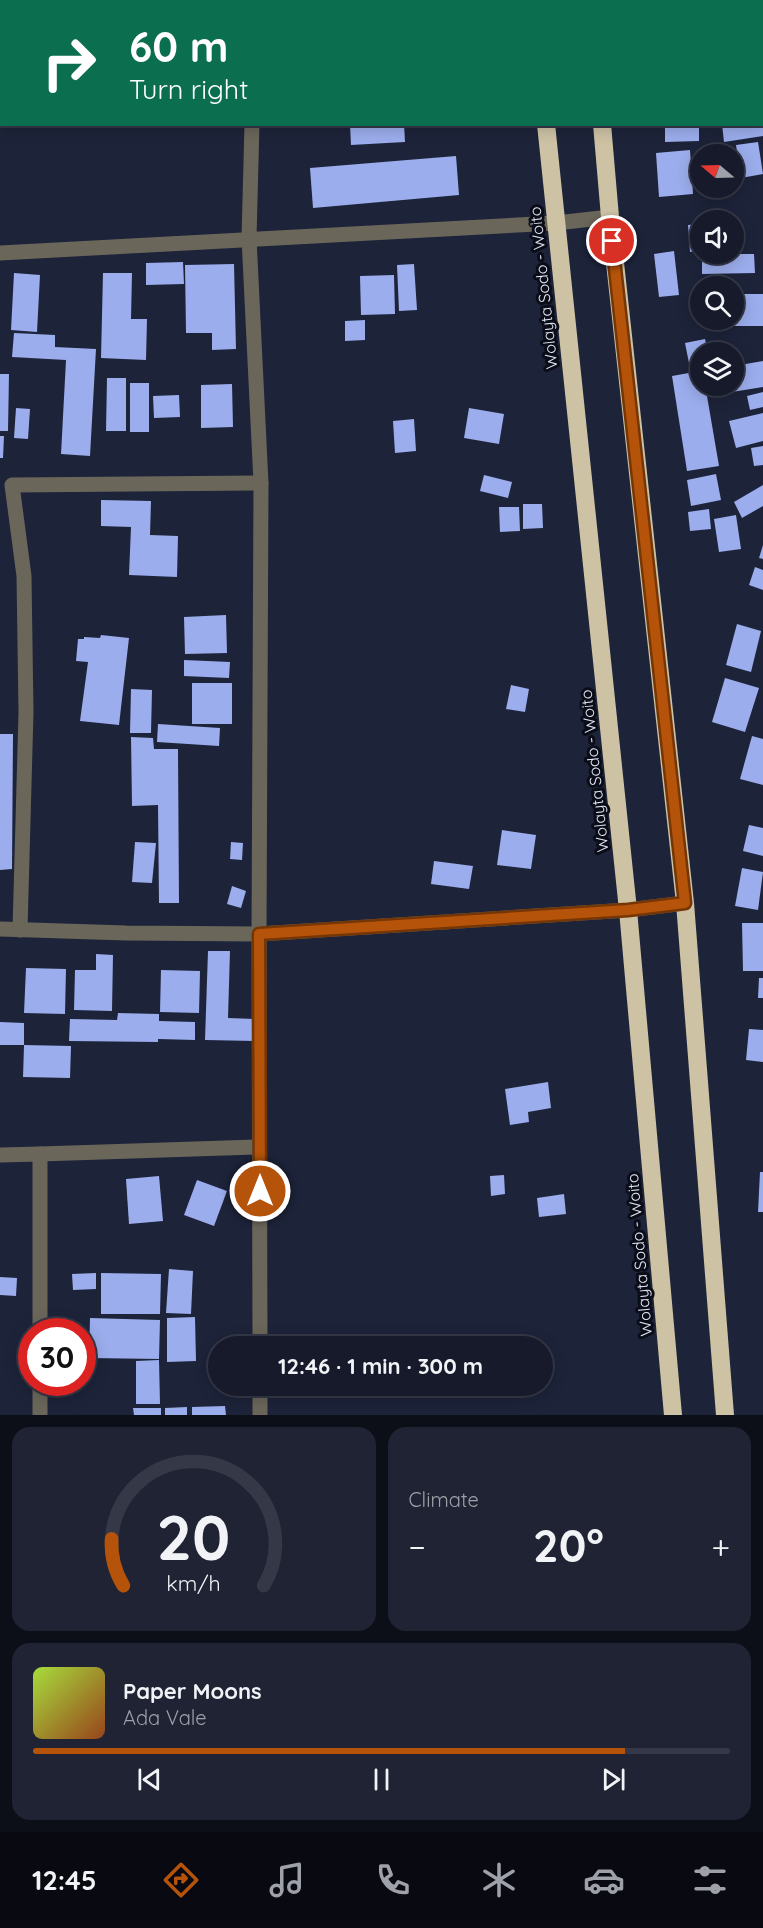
<!DOCTYPE html>
<meta charset="utf-8">
<style>
:root{--surface:#161a2b;--page:#1f2333;--text:#f1f3f6;--muted:#9ea1a9;--line:#353847;--accent:#b45309}
body{margin:0;font-family:Quicksand,sans-serif;background:var(--page);color:var(--text);height:100vh;display:flex;flex-direction:column;font-size:22px;white-space:nowrap}
*{box-sizing:border-box;margin:0}
p{font-size:20px;color:var(--muted)}
.icon{flex:none;width:33px;height:33px;fill:none;stroke:currentColor;stroke-width:2;stroke-linecap:round;stroke-linejoin:round}
.map{position:relative;height:1415px;overflow:hidden}
.panel{display:flex;flex-direction:column;gap:12px;padding:12px;background:#0c0e18;flex:1}
.panel>*{flex:none}
.guide{position:absolute;left:0px;top:0px;width:764px;height:126px;box-shadow:0 3px 15px #0003,0 0 0 2px var(--line);background:#0b6e4f;color:#fff;overflow:hidden}
.needle{width:39px;rotate:289deg}
.tools{position:absolute;left:690px;top:144px;display:grid;gap:12px}
.tools a{display:grid;place-items:center;width:54px;height:54px;border-radius:50%;background:var(--surface);box-shadow:0 3px 15px #0003,0 0 0 2px var(--line);font-size:30px}
.speed{position:absolute;left:18px;top:1318px;display:flex;gap:12px;font-size:30px;font-weight:700;text-align:center}
.speed>*{display:grid;place-content:center;width:78px;height:78px;border-radius:50%;background:var(--surface);box-shadow:0 3px 15px #0003,0 0 0 2px var(--line);line-height:1}
.speed .limit{border:9px solid #d22;background:#fff;color:#111}
.pin{position:absolute;display:grid;place-items:center;width:51px;height:51px;color:#fff;margin:-26px;border:3px solid #fff;border-radius:50%;box-shadow:0 2px 6px #0007}
.me{position:absolute;width:66px;margin:-33px;rotate:0deg;stroke-linejoin:round;filter:drop-shadow(0 0 4px #0008)}
.turn{display:flex;align-items:center;gap:21px;height:126px;padding:0 30px;font-size:27px}
.turn .icon{width:78px;height:78px;stroke-width:2.5}
.turn b{display:block;font-size:42px;line-height:51px}
.big{font-size:45px;font-weight:700;line-height:1.1}
.panel .widget{flex:1;display:flex;flex-direction:column;justify-content:center;gap:9px;min-width:0;padding:0 21px;border-radius:18px;background:var(--page)}
.panel .dial{align-items:center;gap:0}
.dial svg{height:156px;overflow:visible;fill:none;stroke:var(--line);stroke-width:7;stroke-linecap:round;text-anchor:middle}
.dial text{fill:var(--text);stroke:none}
.song{display:flex;align-items:center;gap:18px}
.cover{width:72px;height:72px;border-radius:9px;background:linear-gradient(135deg,hsl(80 70% 55%),hsl(20 70% 35%))}
.played{height:6px;border-radius:3px;background:linear-gradient(90deg,var(--accent) 85%,var(--line) 85%)}
.keys{display:flex;justify-content:space-around;direction:ltr}
.heat{display:flex;justify-content:space-between;align-items:center;font-size:33px;direction:ltr}
.panel .tiles{flex:1;display:grid;gap:12px;grid-template-columns:1fr 1fr}
.widget:last-child{grid-column:span 2}
.trip{position:absolute;left:208px;top:1336px;width:345px;height:60px;border-radius:30px;background:var(--surface);box-shadow:0 3px 15px #0003,0 0 0 2px var(--line);font-weight:700;line-height:60px;text-align:center}
.tab-bar{display:flex;height:96px;justify-content:space-around;align-items:center;background:#090a11;color:var(--muted)}
.tab-bar .icon{width:42px;height:42px}
.tab-bar .selected{color:var(--accent)}
.tab-bar b{font-size:27px;color:var(--text)}
.map>svg:first-child{display:block}
.building{fill:#9badec}
.lines{fill:none;stroke-linecap:round;stroke-linejoin:round}
.minor{stroke:#6a665a;stroke-width:15}
.highway{stroke:#cdc2a4;stroke-width:18}
.route-casing{stroke:#753606;stroke-width:15}
.route{stroke:#b45309;stroke-width:10}
.labels{text-anchor:middle;dominant-baseline:central;stroke-width:6;stroke-linejoin:round;paint-order:stroke}
.street-label{font-size:16px;fill:#e4e8f8;stroke:#0a0d17}
</style>
<div class="map">
<svg width="763" height="1415" viewBox="0 0 763 1415">
<rect width="100%" height="100%" fill="#1d2339"/>
<!-- building -->
<g class="building">
<path d="M350,124H404L405,142L351,145Z"/>
<path d="M665,124H699V141L665,142Z"/>
<path d="M722,124H763V136L724,142Z"/>
<path d="M758,142L763,174L741,178L736,145Z"/>
<path d="M690,150L693,194L659,197L656,153Z"/>
<path d="M456,156L459,195L313,208L310,168Z"/>
<path d="M734,220H737L740,247L734,248Z"/>
<path d="M700,224V251L690,252L688,225Z"/>
<path d="M674,251L679,295L659,297L654,254Z"/>
<path d="M702,254H754L755,273L702,274Z"/>
<path d="M183,262L184,284L146,285V263Z"/>
<path d="M234,264L236,349L212,350V333H186L185,265Z"/>
<path d="M414,264L417,310L399,311L397,265Z"/>
<path d="M14,273L40,275L37,332L11,330Z"/>
<path d="M103,273H132L131,319H147L146,360L101,358Z"/>
<path d="M394,275L395,314L361,315L360,276Z"/>
<path d="M734,294H763V326H704V320H734Z"/>
<path d="M365,320V340L345,341V321Z"/>
<path d="M14,333L55,335V347L96,349L90,456L61,454L66,360L12,357Z"/>
<path d="M705,339L708,352H700V366L690,368L685,343Z"/>
<path d="M763,361V387L707,396L719,466L687,471L672,376L700,371V386H734V366Z"/>
<path d="M0,374H9L8,431H0Z"/>
<path d="M107,378H126V431H106Z"/>
<rect x="130" y="383" width="19" height="49"/>
<path d="M232,384L233,427L201,428V385Z"/>
<path d="M763,392V407L750,410L747,396Z"/>
<path d="M179,395L180,417L154,418L153,396Z"/>
<path d="M16,408L30,409L28,439L14,438Z"/>
<path d="M469,408L504,414L499,444L464,438Z"/>
<path d="M763,413V441L736,448L729,421Z"/>
<path d="M414,419L416,451L395,453L393,421Z"/>
<path d="M0,436H4L3,458H0Z"/>
<path d="M763,446V465L754,466L751,448Z"/>
<path d="M716,474L721,500L691,506L687,480Z"/>
<path d="M484,475L512,482L508,498L480,491Z"/>
<path d="M763,485V506L742,518L734,502Z"/>
<path d="M101,500L151,501L150,535L178,536L177,577L129,575L131,527L101,526Z"/>
<path d="M523,504H542L543,528L523,529Z"/>
<path d="M499,507H519L520,531L500,532Z"/>
<path d="M709,509L711,529L690,531L688,512Z"/>
<path d="M736,515L741,549L719,552L714,519Z"/>
<path d="M763,545V559L759,558Z"/>
<path d="M755,567L763,570V590L749,585Z"/>
<path d="M226,615L227,653L185,654L184,617Z"/>
<path d="M737,624L761,631L751,672L726,665Z"/>
<path d="M101,635L129,638L119,725L80,721L88,662L76,661L78,639H84V637L100,638Z"/>
<path d="M184,660L230,662L229,678L184,676Z"/>
<path d="M725,678L759,688L745,732L712,722Z"/>
<rect x="192" y="683" width="40" height="41"/>
<path d="M511,685L529,689L525,712L506,709Z"/>
<path d="M131,689L152,690L151,733H130Z"/>
<path d="M158,724L220,728L219,746L157,742Z"/>
<path d="M0,734H13L12,869L0,870Z"/>
<path d="M752,736L763,739V785L740,779Z"/>
<path d="M131,737L153,738L154,749H178L179,903H159L158,805L132,806Z"/>
<path d="M749,825L763,828V856L743,851Z"/>
<path d="M502,830L536,835L531,869L497,865Z"/>
<path d="M135,842L156,843L152,883L132,882Z"/>
<path d="M231,842L243,843L242,860L230,859Z"/>
<path d="M434,861L473,866L469,889L431,884Z"/>
<path d="M742,868L763,872L758,910L735,906Z"/>
<path d="M232,886L246,891L241,908L227,904Z"/>
<path d="M742,923H763V971H743Z"/>
<path d="M208,951H230L228,1018L255,1019V1041L205,1040Z"/>
<path d="M96,954L113,955L112,1011L74,1010L75,970H96Z"/>
<path d="M26,968L66,969L65,1014L24,1013Z"/>
<path d="M161,970L200,971L199,1013L160,1012Z"/>
<path d="M759,978H763V998H758Z"/>
<path d="M118,1013L159,1014V1021L195,1022V1040L158,1039V1042L69,1041L70,1019L117,1020Z"/>
<path d="M0,1022L24,1023V1045H0Z"/>
<path d="M749,1029L763,1030V1062L746,1060Z"/>
<path d="M24,1045L71,1046L70,1078L23,1077Z"/>
<path d="M548,1082L551,1108L528,1112L529,1122L510,1125L505,1089Z"/>
<path d="M760,1172H763V1212H758Z"/>
<path d="M504,1175L505,1194L491,1196L490,1176Z"/>
<path d="M159,1176L163,1221L129,1224L126,1179Z"/>
<path d="M197,1180L227,1191L214,1226L184,1215Z"/>
<path d="M564,1194L566,1214L539,1217L537,1198Z"/>
<path d="M169,1269L193,1271L191,1314L166,1313Z"/>
<path d="M96,1273V1289L73,1290L72,1274Z"/>
<path d="M101,1273L161,1274L160,1314H101Z"/>
<path d="M0,1277L17,1278L16,1296L0,1295Z"/>
<path d="M195,1317L196,1361L167,1362V1318Z"/>
<path d="M90,1318L160,1320L159,1359L89,1358Z"/>
<path d="M159,1360L160,1404H136V1361Z"/>
<path d="M225,1406L226,1415H192V1407Z"/>
<path d="M187,1407V1415H165V1408Z"/>
<path d="M133,1408H161V1415H134Z"/>
</g>
<g class="lines">
<!-- minor -->
<g class="minor">
<path d="M256,2V0"/>
<path d="M252,124L249,238L261,483L259,934L260,1347"/>
<path d="M0,253L556,223L610,217"/>
<path d="M0,929L126,933L259,934L628,910L685,903"/>
<path d="M20,930L26,712L24,576L12,485L261,483"/>
<path d="M40,1154L259,1147"/>
<path d="M0,1155L40,1154V1332"/>
<path d="M260,1386V1415"/>
<path d="M40,1415V1383"/>
</g>
<!-- highway -->
<g class="highway">
<path d="M534,0V2"/>
<path d="M592,0V2"/>
<path d="M546,124L628,910L673,1415"/>
<path d="M602,124L610,217L685,903L725,1415"/>
</g>
</g>
<g class="lines">
<defs>
<path id="route" d="M260,1191L259,934L628,910L685,903L612,241"/>
</defs>
<!-- route casing -->
<use href="#route" class="route-casing"/>
<!-- route -->
<use href="#route" class="route"/>
</g>
<g class="labels">
<!-- street labels -->
<g class="street-label">
<text transform="translate(543 288) rotate(-96)">Wolayta Sodo - Woito</text>
<text transform="translate(594 771) rotate(-96)">Wolayta Sodo - Woito</text>
<text transform="translate(639 1255) rotate(-95)">Wolayta Sodo - Woito</text>
</g>
</g>
</svg>
<div class="tools">
<a><svg class="needle" viewBox="-14 -14 28 28"><path d="M0-13l5 13h-10z" fill="#e53935"/><path d="M0 13l5-13h-10z" fill="#9ea1a9"/></svg></a>
<a><svg class="icon" aria-label="sound" viewBox="0 0 24 24"><path d="M4 9h4l5-4v14l-5-4H4zM17 9q2 3 0 6"/></svg></a>
<a><svg class="icon" aria-label="search" viewBox="0 0 24 24"><circle cx="10" cy="10" r="6"/><path d="M15 15l6 6"/></svg></a>
<a><svg class="icon" aria-label="layers" viewBox="0 0 24 24"><path d="M12 4l9 5-9 5-9-5zM3 14l9 5 9-5"/></svg></a>
</div>
<div class="speed"><div class="limit">30</div></div>
<div class="pin" style="left:612px;top:241px;background:#d93025"><svg class="icon" aria-label="arrive" viewBox="0 0 24 24"><path d="M6 21V4h12l-3 4 3 4H6"/></svg></div>
<svg class="me" style="left:260px;top:1191px" viewBox="-20 -20 40 40"><circle r="17" fill="#b45309" stroke="#fff" stroke-width="3"/><path d="M0-11L8 9 0 5-8 9z" fill="#fff"/></svg>
<div class="trip">12:46 · 1 min · 300 m</div>
<div class="guide">
<div class="turn"><svg class="icon" aria-label="right" viewBox="0 0 24 24"><path d="M7 20v-9h11M14 6l5 5-5 5"/></svg><div><b>60 m</b>Turn right</div></div>
</div>
</div>
<section class="panel">
<div class="tiles">
<div class="widget dial"><svg viewBox="0 0 100 80">
<path d="M14 69A42 42 0 1 1 86 69"/>
<path d="M14 69A42 42 0 0 1 8 45" stroke="#b45309"/>
<text x="50" y="56" font-size="32" font-weight="700">20</text>
<text x="50" y="72" font-size="11">km/h</text>
</svg></div>
<div class="widget"><p>Climate</p>
<div class="heat"><a>−</a><b class="big">20°</b><a>+</a></div>
</div>
<div class="widget">
<div class="song"><i class="cover"></i><div><b>Paper Moons</b><p>Ada Vale</p></div></div>
<div class="played"></div>
<div class="keys"><svg class="icon" aria-label="previous" viewBox="0 0 24 24"><path d="M18 5L8 12l10 7zM5 5v14"/></svg><svg class="icon" aria-label="pause" viewBox="0 0 24 24"><path d="M8 5v14M16 5v14"/></svg><svg class="icon" aria-label="next" viewBox="0 0 24 24"><path d="M6 5l10 7-10 7zM19 5v14"/></svg></div>
</div>
</div>
</section>
<nav class="tab-bar">
<b>12:45</b>
<svg class="icon selected" aria-label="directions" viewBox="0 0 24 24"><path d="M12 3l9 9-9 9-9-9zM9 14v-3h6M13 9l2 2-2 2"/></svg>
<svg class="icon" aria-label="music" viewBox="0 0 24 24"><path d="M9 18V5l10-2v13"/><circle cx="6" cy="18" r="3"/><circle cx="16" cy="16" r="3"/></svg>
<svg class="icon" aria-label="phone" viewBox="0 0 24 24"><path d="M5 4h4l2 5-3 2q2 4 5 5l2-3 5 2v4C11 20 4 13 5 4z"/></svg>
<svg class="icon" aria-label="climate" viewBox="0 0 24 24"><path d="M12 3v18M4 7l16 10M4 17L20 7"/></svg>
<svg class="icon" aria-label="car" viewBox="0 0 24 24"><path d="M5 17H2v-5l4-1 3-4h7l3 4 3 1v5h-3M9 17h6M6 11h13"/><circle cx="7" cy="17" r="2"/><circle cx="17" cy="17" r="2"/></svg>
<svg class="icon" aria-label="filters" viewBox="0 0 24 24"><path d="M4 7h16M4 17h16"/><circle cx="9" cy="7" r="2"/><circle cx="15" cy="17" r="2"/></svg>
</nav>
